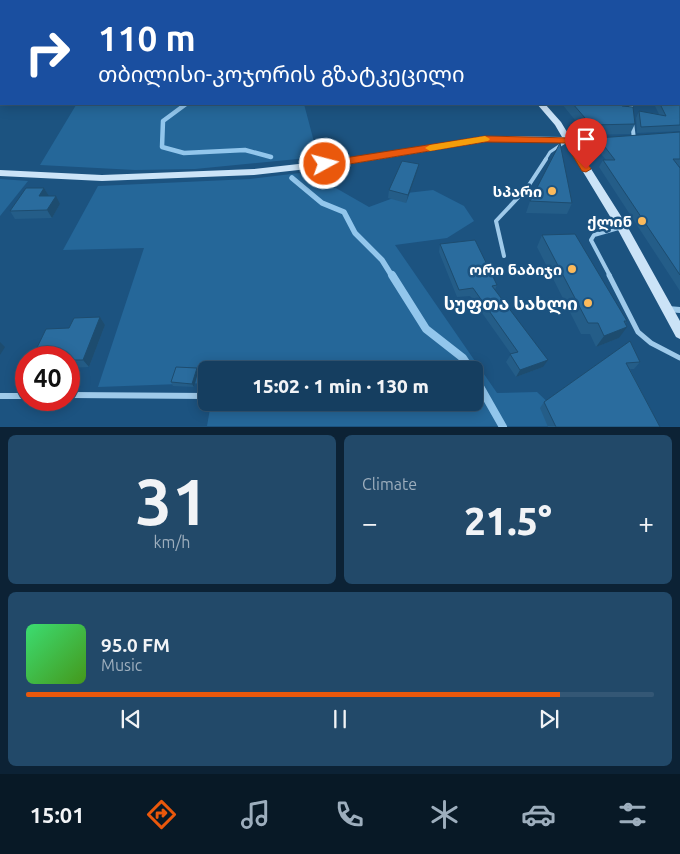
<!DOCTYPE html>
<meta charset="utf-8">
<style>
:root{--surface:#153e60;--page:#224969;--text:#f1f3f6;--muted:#9daebd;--line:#345775;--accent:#ea580c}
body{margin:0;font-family:Ubuntu,"Noto Sans Georgian",sans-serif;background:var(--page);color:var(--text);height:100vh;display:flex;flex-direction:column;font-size:19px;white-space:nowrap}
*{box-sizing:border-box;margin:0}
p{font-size:16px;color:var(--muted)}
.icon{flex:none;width:28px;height:28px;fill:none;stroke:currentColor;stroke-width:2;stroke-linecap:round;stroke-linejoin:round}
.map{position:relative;height:427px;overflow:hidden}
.panel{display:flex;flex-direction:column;gap:8px;padding:8px;background:#0c2235;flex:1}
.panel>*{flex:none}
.banner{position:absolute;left:0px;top:0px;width:680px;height:105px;box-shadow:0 2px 12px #0003,0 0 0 1px var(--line);background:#1a4fa0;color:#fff;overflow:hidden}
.speed{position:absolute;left:15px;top:346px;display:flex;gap:10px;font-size:25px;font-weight:700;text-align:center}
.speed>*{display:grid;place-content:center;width:65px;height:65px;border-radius:50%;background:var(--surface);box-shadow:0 2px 12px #0003,0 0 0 1px var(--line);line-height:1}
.speed .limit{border:8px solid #d22;background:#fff;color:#111}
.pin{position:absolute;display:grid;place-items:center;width:42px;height:42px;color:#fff;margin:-51px -21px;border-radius:50% 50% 50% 0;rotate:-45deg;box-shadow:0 0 5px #0007}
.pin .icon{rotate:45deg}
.me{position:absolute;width:55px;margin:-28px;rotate:83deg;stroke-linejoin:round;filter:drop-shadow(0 0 4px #0008)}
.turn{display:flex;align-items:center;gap:18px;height:105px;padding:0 15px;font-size:22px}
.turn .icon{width:65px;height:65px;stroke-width:2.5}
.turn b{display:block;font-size:35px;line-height:42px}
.big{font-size:38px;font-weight:800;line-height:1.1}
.panel .tile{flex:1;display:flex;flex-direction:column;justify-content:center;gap:8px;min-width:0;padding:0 18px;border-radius:8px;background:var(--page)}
.panel .dial{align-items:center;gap:0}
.dial b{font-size:65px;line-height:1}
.song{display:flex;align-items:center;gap:15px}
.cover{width:60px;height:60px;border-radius:8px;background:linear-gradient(135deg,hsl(140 70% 55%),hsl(100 70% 35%))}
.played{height:5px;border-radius:2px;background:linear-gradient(90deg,var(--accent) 85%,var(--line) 85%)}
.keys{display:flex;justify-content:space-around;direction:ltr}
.heat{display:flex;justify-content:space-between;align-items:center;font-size:28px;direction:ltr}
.panel .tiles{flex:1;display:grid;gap:8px;grid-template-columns:1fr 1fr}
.tile:last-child{grid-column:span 2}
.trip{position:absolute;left:198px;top:361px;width:285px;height:50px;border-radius:8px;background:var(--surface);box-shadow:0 2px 12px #0003,0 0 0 1px var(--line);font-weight:800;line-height:50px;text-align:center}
.tab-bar{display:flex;height:80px;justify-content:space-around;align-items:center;background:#081926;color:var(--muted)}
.tab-bar .icon{width:35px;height:35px}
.tab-bar .selected{color:var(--accent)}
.tab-bar b{font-size:22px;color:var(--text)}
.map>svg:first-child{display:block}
.green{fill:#256799}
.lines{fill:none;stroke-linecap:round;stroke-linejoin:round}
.stream-far2{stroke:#92c6ec;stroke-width:4.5}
.stream-far1{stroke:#92c6ec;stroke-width:5.5}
.stream{stroke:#92c6ec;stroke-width:8}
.path{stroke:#9fcaea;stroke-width:2;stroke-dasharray:1 2.5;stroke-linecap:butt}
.lane-far3{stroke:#9fcaea;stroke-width:2.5}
.lane-far2{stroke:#9fcaea;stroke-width:3}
.lane-far1{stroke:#9fcaea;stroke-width:4}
.lane{stroke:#9fcaea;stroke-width:5}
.street-far2{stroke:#9fcaea;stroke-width:3}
.street-far1{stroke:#9fcaea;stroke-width:4}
.street{stroke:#9fcaea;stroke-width:6}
.secondary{fill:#cbe3f7;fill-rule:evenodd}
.wall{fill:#245d88}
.shaded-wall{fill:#1d4c6f}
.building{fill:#2a6c9e;stroke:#1d4c6f}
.route{fill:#ea580c;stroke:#983908}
.slow{fill:#f59e0b}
.poi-dot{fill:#fbba5c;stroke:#1c5380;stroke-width:2}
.labels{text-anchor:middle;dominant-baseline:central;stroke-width:5;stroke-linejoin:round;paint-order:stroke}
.poi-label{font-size:15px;font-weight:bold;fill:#fff;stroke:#1c5380;text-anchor:end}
.near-poi-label{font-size:18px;font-weight:bold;fill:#fff;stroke:#1c5380;text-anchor:end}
</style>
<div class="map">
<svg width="680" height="427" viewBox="0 0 680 427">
<rect width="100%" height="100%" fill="#1c5380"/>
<!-- green -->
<g class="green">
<path d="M50,104H304L318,157L195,169L135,170L40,165L76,105Z"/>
<path d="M308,172L369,207L407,193L433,190L464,206L474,221L447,238L395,245L497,393L537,392L573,426H207L211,403L474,402V370H206V383L98,387L144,248L63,250L98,186L250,179Z"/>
<path d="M0,179L28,181L0,216Z"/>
</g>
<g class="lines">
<!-- stream-far2 -->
<path class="stream-far2" d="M186,104L163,121L162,147L184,153L245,150L271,157"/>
<!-- stream-far1 -->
<path class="stream-far1" d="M292,178L322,203L344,212L355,233L382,260L392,276"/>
<!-- stream -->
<g class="stream">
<path d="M392,275L426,329L463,358L471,370"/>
<path d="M474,376L503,427"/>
</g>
<!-- path -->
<path class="path" d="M195,0L201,1"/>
<!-- lane-far3 -->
<path class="lane-far3" d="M286,0L288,1"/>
<!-- lane-far2 -->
<path class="lane-far2" d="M545,160L550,152L568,140"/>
<!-- lane-far1 -->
<g class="lane-far1">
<path d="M504,256L496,221L527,188L546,159"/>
<path d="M610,276L591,240L594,235L622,227"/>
</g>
<!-- lane -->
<path class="lane" d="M609,275L638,332L651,343L680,358"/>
<!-- street-far2 -->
<path class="street-far2" d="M479,1L485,0"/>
<!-- street-far1 -->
<g class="street-far1">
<path d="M631,104V114"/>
<path d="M632,122L634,139"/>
</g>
<!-- street -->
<g class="street">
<path d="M668,309L680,310"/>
<path d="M69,395L206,396"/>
<path d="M0,396H26"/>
</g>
<!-- secondary -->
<g class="secondary">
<path d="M457,0H463V1H458Z"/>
<path d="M537,104H545L561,122L570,137H609L613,140L609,143L574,142L626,224L680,321V339L676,337L617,228L565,142H485L343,165L254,175L102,181L0,176V170L102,175L254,169L343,159L485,136L562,137L555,125Z"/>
</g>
</g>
<!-- wall -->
<g class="wall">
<path d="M610,0H626L623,1H614Z"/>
<path d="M562,104H620L635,124L630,134L587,135Z"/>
<path d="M654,104H680V131L637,133L636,118L639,111L659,114Z"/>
<path d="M680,132V166H678L680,168V291L599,167L603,160H606L594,145L598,138Z"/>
<path d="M419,164L417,172L406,203L388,198L389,190Z"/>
<path d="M44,188L49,196L60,204L52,218L15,219L10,211Z"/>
<path d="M530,201L572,203L567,214L526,213Z"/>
<path d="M542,235L627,321L619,338L596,347L590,334H581L537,247Z"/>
<path d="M440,244L497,285L495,290L543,367L516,377L506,362L511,354L470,296L457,297L439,252Z"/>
<path d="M100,317L105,325L89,367L69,368V328Z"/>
<path d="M630,341L640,362L634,369H630L660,427H548L540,408L544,402Z"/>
<path d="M197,368L198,372L194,387L173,386L171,382Z"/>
</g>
<!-- shaded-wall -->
<g class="shaded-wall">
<path d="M419,164L417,172L406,203L408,195Z"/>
<path d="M44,188L49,196H39Z"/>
<path d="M56,196L60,204L52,218L47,210Z"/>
<path d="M100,317L105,325L89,367L83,360Z"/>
<path d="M627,327L619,338L596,347L604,336Z"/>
<path d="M0,342L5,347L0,355Z"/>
<path d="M548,360L543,367L516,377L520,370Z"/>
<path d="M197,368L198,372L194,387L192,384Z"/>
</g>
<!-- building -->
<g class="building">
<path d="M359,0H436L434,1H360Z"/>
<rect x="496" y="0" width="43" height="1"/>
<path d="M587,0H608V1H586Z"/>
<path d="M679,70L680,78V82H679Z"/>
<path d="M679,102L680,104V125L641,127L639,111L666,116L660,104H679Z"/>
<path d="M573,104H620L622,106L633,107L635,124L591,125Z"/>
<path d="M680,132V159H673L680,168V275L603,160H615L598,138Z"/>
<path d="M560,143L572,203L530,201Z"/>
<path d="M402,161L419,164L408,195L389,190Z"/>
<path d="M26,188H44L39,196H56L47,210L10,211Z"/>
<path d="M575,234L627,321H624L627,327L604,336L598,323H588L542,235Z"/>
<path d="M475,240L497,285L492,286L548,360L520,370L510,354L518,352L473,288L459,290L440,244Z"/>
<path d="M100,317L83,360H69V358H32L46,329L69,328L74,318Z"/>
<path d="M630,341L640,362L626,363L660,427H556L544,402Z"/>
<path d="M176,367L197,368L192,384L171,382Z"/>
</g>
<!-- route -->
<path class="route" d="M485,136L571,138L591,169L586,172L582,171L565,143L485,142L325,168L320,164L325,161Z"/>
<!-- slow -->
<path class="slow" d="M485,136L490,139L488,141L430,151L425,148L430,145Z"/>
<!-- markers -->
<g class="poi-dot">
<circle cx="552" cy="191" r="5"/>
<circle cx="642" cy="221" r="5"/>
<circle cx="572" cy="269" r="5"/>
<circle cx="588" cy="303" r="5"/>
</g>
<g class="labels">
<!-- poi labels -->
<g class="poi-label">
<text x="542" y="191">სპარი</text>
<text x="632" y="221">ქლინ</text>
<text x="562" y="269">ორი ნაბიჯი</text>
</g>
<!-- near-poi labels -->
<g class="near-poi-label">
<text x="578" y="303">სუფთა სახლი</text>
</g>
</g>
</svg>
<div class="speed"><div class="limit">40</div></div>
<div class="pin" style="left:586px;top:169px;background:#d93025"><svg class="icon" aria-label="arrive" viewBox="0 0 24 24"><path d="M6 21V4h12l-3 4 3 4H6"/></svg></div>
<svg class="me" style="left:325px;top:164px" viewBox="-20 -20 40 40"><circle r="17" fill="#ea580c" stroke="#fff" stroke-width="3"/><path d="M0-11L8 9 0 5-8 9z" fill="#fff"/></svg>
<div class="trip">15:02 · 1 min · 130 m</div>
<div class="banner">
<div class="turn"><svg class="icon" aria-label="right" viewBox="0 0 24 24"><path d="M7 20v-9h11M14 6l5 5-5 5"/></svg><div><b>110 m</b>თბილისი-კოჯორის გზატკეცილი</div></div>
</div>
</div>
<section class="panel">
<div class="tiles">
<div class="tile dial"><b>31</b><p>km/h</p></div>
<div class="tile"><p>Climate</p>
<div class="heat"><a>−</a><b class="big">21.5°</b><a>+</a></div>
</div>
<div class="tile">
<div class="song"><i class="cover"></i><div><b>95.0 FM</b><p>Music</p></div></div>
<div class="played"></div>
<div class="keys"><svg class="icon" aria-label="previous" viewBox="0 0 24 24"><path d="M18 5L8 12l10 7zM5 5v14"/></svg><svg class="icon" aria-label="pause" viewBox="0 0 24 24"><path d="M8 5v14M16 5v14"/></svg><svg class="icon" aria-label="next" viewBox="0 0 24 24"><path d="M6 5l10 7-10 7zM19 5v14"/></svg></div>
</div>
</div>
</section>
<nav class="tab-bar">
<b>15:01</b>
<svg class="icon selected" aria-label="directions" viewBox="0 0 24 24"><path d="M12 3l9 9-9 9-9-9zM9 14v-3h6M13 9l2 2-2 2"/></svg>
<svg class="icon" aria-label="music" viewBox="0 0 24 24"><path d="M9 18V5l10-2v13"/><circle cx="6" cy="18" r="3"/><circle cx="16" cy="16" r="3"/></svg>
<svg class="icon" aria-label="phone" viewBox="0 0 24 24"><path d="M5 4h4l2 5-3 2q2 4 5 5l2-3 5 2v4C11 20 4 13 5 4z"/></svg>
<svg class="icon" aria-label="climate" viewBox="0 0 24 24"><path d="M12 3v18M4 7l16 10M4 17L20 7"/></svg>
<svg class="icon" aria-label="car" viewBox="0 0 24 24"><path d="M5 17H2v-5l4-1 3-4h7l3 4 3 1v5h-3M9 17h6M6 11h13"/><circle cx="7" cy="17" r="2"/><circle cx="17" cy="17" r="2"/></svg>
<svg class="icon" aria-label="filters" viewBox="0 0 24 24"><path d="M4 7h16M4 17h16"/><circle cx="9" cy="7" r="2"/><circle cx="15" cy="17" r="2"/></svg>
</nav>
